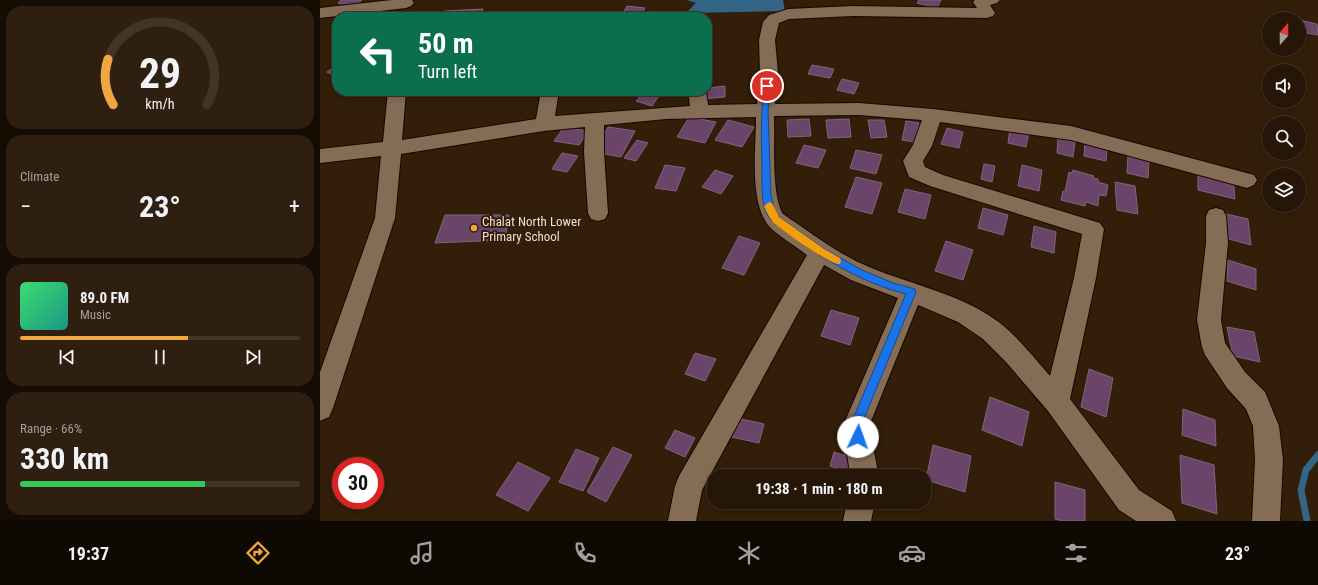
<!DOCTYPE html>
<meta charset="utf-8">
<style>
:root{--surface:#261607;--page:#2e1f11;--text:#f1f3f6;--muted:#a49f9b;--line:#423528;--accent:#f1a63f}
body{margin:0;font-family:"Roboto Condensed",sans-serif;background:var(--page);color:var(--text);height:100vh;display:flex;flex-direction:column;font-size:15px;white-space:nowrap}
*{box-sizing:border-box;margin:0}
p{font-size:13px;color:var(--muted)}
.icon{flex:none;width:22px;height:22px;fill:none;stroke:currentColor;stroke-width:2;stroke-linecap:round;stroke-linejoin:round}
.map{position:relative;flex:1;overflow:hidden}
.sheet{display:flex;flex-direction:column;gap:6px;padding:6px;background:#150c04;width:320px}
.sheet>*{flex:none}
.banner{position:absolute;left:12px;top:12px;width:380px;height:84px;border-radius:16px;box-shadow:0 2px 6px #0003,0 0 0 1px var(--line);background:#0b6e4f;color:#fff;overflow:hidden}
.needle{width:26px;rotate:20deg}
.buttons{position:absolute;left:942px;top:12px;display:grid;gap:8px}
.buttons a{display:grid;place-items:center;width:44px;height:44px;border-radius:50%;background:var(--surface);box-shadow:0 2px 6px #0003,0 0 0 1px var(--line);font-size:20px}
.speed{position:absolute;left:12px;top:457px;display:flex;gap:8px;font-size:20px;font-weight:700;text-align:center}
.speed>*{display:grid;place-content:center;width:52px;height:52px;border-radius:50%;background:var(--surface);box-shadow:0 2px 6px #0003,0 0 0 1px var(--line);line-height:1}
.speed .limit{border:6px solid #d22;background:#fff;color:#111}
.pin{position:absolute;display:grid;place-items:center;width:34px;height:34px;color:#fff;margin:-17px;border:2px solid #fff;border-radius:50%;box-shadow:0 1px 4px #0007}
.me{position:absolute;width:44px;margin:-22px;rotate:3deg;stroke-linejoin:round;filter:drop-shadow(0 0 3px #0008)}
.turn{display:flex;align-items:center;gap:14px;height:84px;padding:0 20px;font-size:18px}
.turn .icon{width:52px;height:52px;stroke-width:2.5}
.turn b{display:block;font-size:28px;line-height:34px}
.big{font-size:30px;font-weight:700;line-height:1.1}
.sheet .widget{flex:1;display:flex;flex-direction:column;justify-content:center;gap:6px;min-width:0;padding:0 14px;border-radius:16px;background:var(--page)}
.sheet .dial{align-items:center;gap:0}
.dial svg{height:104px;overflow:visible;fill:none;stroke:var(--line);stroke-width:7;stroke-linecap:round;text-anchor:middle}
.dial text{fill:var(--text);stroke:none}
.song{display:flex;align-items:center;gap:12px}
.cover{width:48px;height:48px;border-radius:6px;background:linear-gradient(135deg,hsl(140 70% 55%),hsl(170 70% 35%))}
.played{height:4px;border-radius:2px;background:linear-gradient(90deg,var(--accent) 60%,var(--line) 60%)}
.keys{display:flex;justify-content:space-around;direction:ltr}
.heat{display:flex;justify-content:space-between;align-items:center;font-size:22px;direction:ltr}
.charge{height:6px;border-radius:3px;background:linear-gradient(90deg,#34c759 66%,var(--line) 0)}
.trip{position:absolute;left:387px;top:469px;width:224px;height:40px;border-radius:16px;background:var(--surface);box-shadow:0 2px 6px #0003,0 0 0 1px var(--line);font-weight:700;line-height:40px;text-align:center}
.tabs{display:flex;height:64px;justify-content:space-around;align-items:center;background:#0f0903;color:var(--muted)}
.tabs .icon{width:28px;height:28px}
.tabs .selected{color:var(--accent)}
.tabs b{font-size:18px;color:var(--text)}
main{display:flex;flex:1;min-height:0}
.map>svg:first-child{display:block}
.water{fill:#336587}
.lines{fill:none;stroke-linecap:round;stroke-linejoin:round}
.stream{stroke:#336587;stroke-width:7}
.building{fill:#6b4469;stroke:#7e657c}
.street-casing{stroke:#190700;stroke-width:2}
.street{fill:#846c55;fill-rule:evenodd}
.route{fill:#1a73e8;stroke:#114b97}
.slow{fill:#f59e0b}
.poi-dot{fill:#f1a63f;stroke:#321e09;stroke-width:1.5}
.labels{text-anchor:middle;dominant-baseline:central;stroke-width:4;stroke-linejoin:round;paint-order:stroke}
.poi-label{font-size:13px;fill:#ecded1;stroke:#321e09;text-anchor:start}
</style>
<main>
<section class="sheet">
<div class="widget dial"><svg viewBox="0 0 100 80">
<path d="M14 69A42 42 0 1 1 86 69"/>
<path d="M14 69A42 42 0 0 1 10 34" stroke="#f1a63f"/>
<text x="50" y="56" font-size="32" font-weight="700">29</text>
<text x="50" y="72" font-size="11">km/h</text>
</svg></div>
<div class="widget"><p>Climate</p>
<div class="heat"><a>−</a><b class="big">23°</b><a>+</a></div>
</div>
<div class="widget">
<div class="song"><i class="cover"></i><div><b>89.0 FM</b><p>Music</p></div></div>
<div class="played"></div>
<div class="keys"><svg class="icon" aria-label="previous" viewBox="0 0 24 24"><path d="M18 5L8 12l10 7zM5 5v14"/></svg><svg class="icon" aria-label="pause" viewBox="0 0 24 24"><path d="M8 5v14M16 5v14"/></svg><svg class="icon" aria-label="next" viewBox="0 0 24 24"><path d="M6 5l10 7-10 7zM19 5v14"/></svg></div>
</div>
<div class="widget"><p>Range · 66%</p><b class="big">330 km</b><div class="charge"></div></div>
</section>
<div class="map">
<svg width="998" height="521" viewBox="0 0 998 521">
<rect width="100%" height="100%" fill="#321e09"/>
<!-- water -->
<path class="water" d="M366,0H463L465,11L366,13L376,3Z"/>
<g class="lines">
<!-- stream -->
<path class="stream" d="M987,521L981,490L986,470L998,455"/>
</g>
<!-- building -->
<g class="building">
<path d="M21,0H42L34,6L18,3Z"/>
<path d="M599,0H621L617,8L597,3Z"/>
<path d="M307,6L325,8L320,17H301Z"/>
<path d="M163,9L160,17H122L124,11Z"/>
<path d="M280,11L289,15L286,17H273Z"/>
<path d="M333,11L354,15L352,17H328Z"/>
<path d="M35,12L48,16L29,17Z"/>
<path d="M191,12L207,15L205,17H186Z"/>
<path d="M243,13H257L256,17H242Z"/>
<path d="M979,20L997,24L998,35L980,32Z"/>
<path d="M17,65V76L7,72Z"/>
<path d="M492,65L514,69L510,78L488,74Z"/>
<path d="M522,79L539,83L534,94L517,90Z"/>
<path d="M405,86V97L383,99V91H387V88Z"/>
<path d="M325,91L340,94L332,106L316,101Z"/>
<path d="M369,117L396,122L385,143L357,137Z"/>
<path d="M489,119L491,136L468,137L467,120Z"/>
<path d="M529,119L531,137L508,138L506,120Z"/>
<path d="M408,120L434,127L422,147L395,140Z"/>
<path d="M548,120H564L567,137L551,138Z"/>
<path d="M586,121L599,123L595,142L582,140Z"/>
<path d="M244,127L268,131L259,145L234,141Z"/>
<path d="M288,127L315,131L301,157L274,152Z"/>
<path d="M627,128L643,132L639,148L621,144Z"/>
<path d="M690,128L709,132L706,147L688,143Z"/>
<path d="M738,138L755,142L753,157L737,153Z"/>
<path d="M317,140L328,143L316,161L304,158Z"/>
<path d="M765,143L787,148L786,161L764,156Z"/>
<path d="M484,145L506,150L498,168L476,163Z"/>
<path d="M536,150L562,155L556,174L530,168Z"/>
<path d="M242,153L258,156L247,172L232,169Z"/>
<path d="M808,155L829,159L828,178L807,173Z"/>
<path d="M664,164L675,166L672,182L661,179Z"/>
<path d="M345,165L365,168L356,191L335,188Z"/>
<path d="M702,165L722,170L719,191L698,186Z"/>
<path d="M878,168L913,177L915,199L878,190Z"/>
<path d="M395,170L413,176L401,194L382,187Z"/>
<path d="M753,170L774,176L773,178L778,179V182L788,185L786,196L779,195L778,206L766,202L765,206L741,200L743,191L745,192L749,172L752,173Z"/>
<path d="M536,177L562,183L552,214L525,207Z"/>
<path d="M795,182L815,186L818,214L797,210Z"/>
<path d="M585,189L611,195L605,219L578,212Z"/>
<path d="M663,208L688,215L683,235L658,228Z"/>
<path d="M902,213L928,219L931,245L905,238Z"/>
<path d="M125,215H189L185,240L115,243Z"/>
<path d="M714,226L736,232L734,253L711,247Z"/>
<path d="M419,236L440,243L424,275L402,268Z"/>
<path d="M626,241L653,250L643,280L615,271Z"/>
<path d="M908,260L936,269V290L907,281Z"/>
<path d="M511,310L539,318L530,345L501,336Z"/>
<path d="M907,327L934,332L940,362L913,356Z"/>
<path d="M375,353L396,359L385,381L365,374Z"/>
<path d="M769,369L793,378L786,417L761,407Z"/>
<path d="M670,397L709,412L702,446L662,430Z"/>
<path d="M863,409L895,420L896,446L862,435Z"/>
<path d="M412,417L444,424L439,443L407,436Z"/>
<path d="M355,430L375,438L365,457L345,448Z"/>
<path d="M613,445L651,456L645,492L606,480Z"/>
<path d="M293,447L312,455L286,502L267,492Z"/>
<path d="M256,449L279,458L263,491L239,482Z"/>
<path d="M514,452L539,460L535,474L510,466Z"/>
<path d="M860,455L894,465L897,514L862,503Z"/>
<path d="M198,462L230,478L208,511L176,495Z"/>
<path d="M735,482L765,490V521H743L735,519Z"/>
<path d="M411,502H440L437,510Z"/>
</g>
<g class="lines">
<defs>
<g id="street">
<path d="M72,0H92L94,3L91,6L86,8L0,18V8Z"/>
<path d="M655,0H680L677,3L670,5L675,13L673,16L667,18L533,16L469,19L459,23L455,40L458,73L455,104L539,103L613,109L751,126L934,175L937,180L934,185L927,188L751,140L620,122L612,146L603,161L605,167L623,175L780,223L784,229L776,278L750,399L819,490L852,511L856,521H816L799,510L728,411L686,362L663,339L638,322L598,305L549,426L557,467V476H529V467L523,426L578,298L531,280L504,265L382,490L376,521H348L355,486L359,476L487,255C477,247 455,234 448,225C429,200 436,147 436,117L346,119L284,125V152L288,213L285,219L278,221L271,219L268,213L264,152L265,127L224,131L81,154L75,218L13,408L9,417L0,421V372L55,218L61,156L0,163V149L63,142L68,91H86L82,140L216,119L221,91H239L235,116L370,106L368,91H386L388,105L437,104L440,73L439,40L443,22L449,15L468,9L533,6L657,8L653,2ZM539,115L602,120L593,145L583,161L589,177L610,186L762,234L754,278L730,376C714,358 699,338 680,323C642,294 592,285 549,267C518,254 491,233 463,214C451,195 455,141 454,116Z"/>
<path d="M896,208L903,210L906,216L908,243L901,320L905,343L925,372L945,392L959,426L963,460L960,521H932L935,460L933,426L926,409L907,388L885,355L882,347L877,320L886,243V216L889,210Z"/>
<path d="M527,502H555L551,521H523Z"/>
</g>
</defs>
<!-- street casing -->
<use href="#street" class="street-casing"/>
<!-- street -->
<use href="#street" class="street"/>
</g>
<!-- route -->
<path class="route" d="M447,83L451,86L448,110L451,195L454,209L459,217L504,249L542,270L573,283L595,289L596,292L541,426L544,437L542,441L538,443L534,441L530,426L586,294C543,283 506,261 471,235C461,228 449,221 445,210C441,195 442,179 442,164C441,138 441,112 444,86Z"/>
<!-- slow -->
<path class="slow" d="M449,202L452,203L459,217L504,249L520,258L521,261L520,264C512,266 461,230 453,222C449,217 446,211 444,206Z"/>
<!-- markers -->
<circle class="poi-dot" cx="154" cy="228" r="4"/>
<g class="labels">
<!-- poi labels -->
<g class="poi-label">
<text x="162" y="221">Chalat North Lower<tspan x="162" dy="15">Primary School</tspan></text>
</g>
</g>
</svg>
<div class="buttons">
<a><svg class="needle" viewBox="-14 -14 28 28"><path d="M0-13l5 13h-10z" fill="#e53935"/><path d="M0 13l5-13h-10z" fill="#a49f9b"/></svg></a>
<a><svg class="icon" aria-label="sound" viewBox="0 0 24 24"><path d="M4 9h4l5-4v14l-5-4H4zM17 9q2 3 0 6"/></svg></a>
<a><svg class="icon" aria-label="search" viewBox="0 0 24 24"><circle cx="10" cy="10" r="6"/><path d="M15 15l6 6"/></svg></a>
<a><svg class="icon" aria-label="layers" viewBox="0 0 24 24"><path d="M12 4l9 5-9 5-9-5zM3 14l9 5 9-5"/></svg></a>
</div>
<div class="speed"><div class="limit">30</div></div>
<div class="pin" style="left:447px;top:86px;background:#d93025"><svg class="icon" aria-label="arrive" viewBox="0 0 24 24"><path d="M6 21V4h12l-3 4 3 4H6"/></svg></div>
<svg class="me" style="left:538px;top:437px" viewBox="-20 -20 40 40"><circle r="19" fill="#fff"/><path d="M0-13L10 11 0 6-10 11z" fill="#1a73e8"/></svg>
<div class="trip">19:38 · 1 min · 180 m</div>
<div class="banner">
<div class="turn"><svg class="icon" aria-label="left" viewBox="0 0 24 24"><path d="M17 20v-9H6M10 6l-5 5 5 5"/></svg><div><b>50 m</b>Turn left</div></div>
</div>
</div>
</main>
<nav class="tabs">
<b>19:37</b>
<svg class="icon selected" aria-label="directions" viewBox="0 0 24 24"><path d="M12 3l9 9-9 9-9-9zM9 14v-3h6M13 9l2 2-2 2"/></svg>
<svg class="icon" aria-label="music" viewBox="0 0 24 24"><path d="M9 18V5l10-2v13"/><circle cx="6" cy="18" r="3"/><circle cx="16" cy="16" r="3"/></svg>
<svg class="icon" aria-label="phone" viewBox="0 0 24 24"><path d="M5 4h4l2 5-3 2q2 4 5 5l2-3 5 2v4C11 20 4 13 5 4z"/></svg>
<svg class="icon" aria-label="climate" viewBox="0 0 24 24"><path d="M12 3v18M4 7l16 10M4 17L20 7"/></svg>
<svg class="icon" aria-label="car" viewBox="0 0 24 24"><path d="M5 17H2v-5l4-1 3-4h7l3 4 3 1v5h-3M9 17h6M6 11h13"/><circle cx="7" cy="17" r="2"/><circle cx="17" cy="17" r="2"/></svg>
<svg class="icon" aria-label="filters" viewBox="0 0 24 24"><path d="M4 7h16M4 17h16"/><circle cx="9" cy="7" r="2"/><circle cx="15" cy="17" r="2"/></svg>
<b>23°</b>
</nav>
